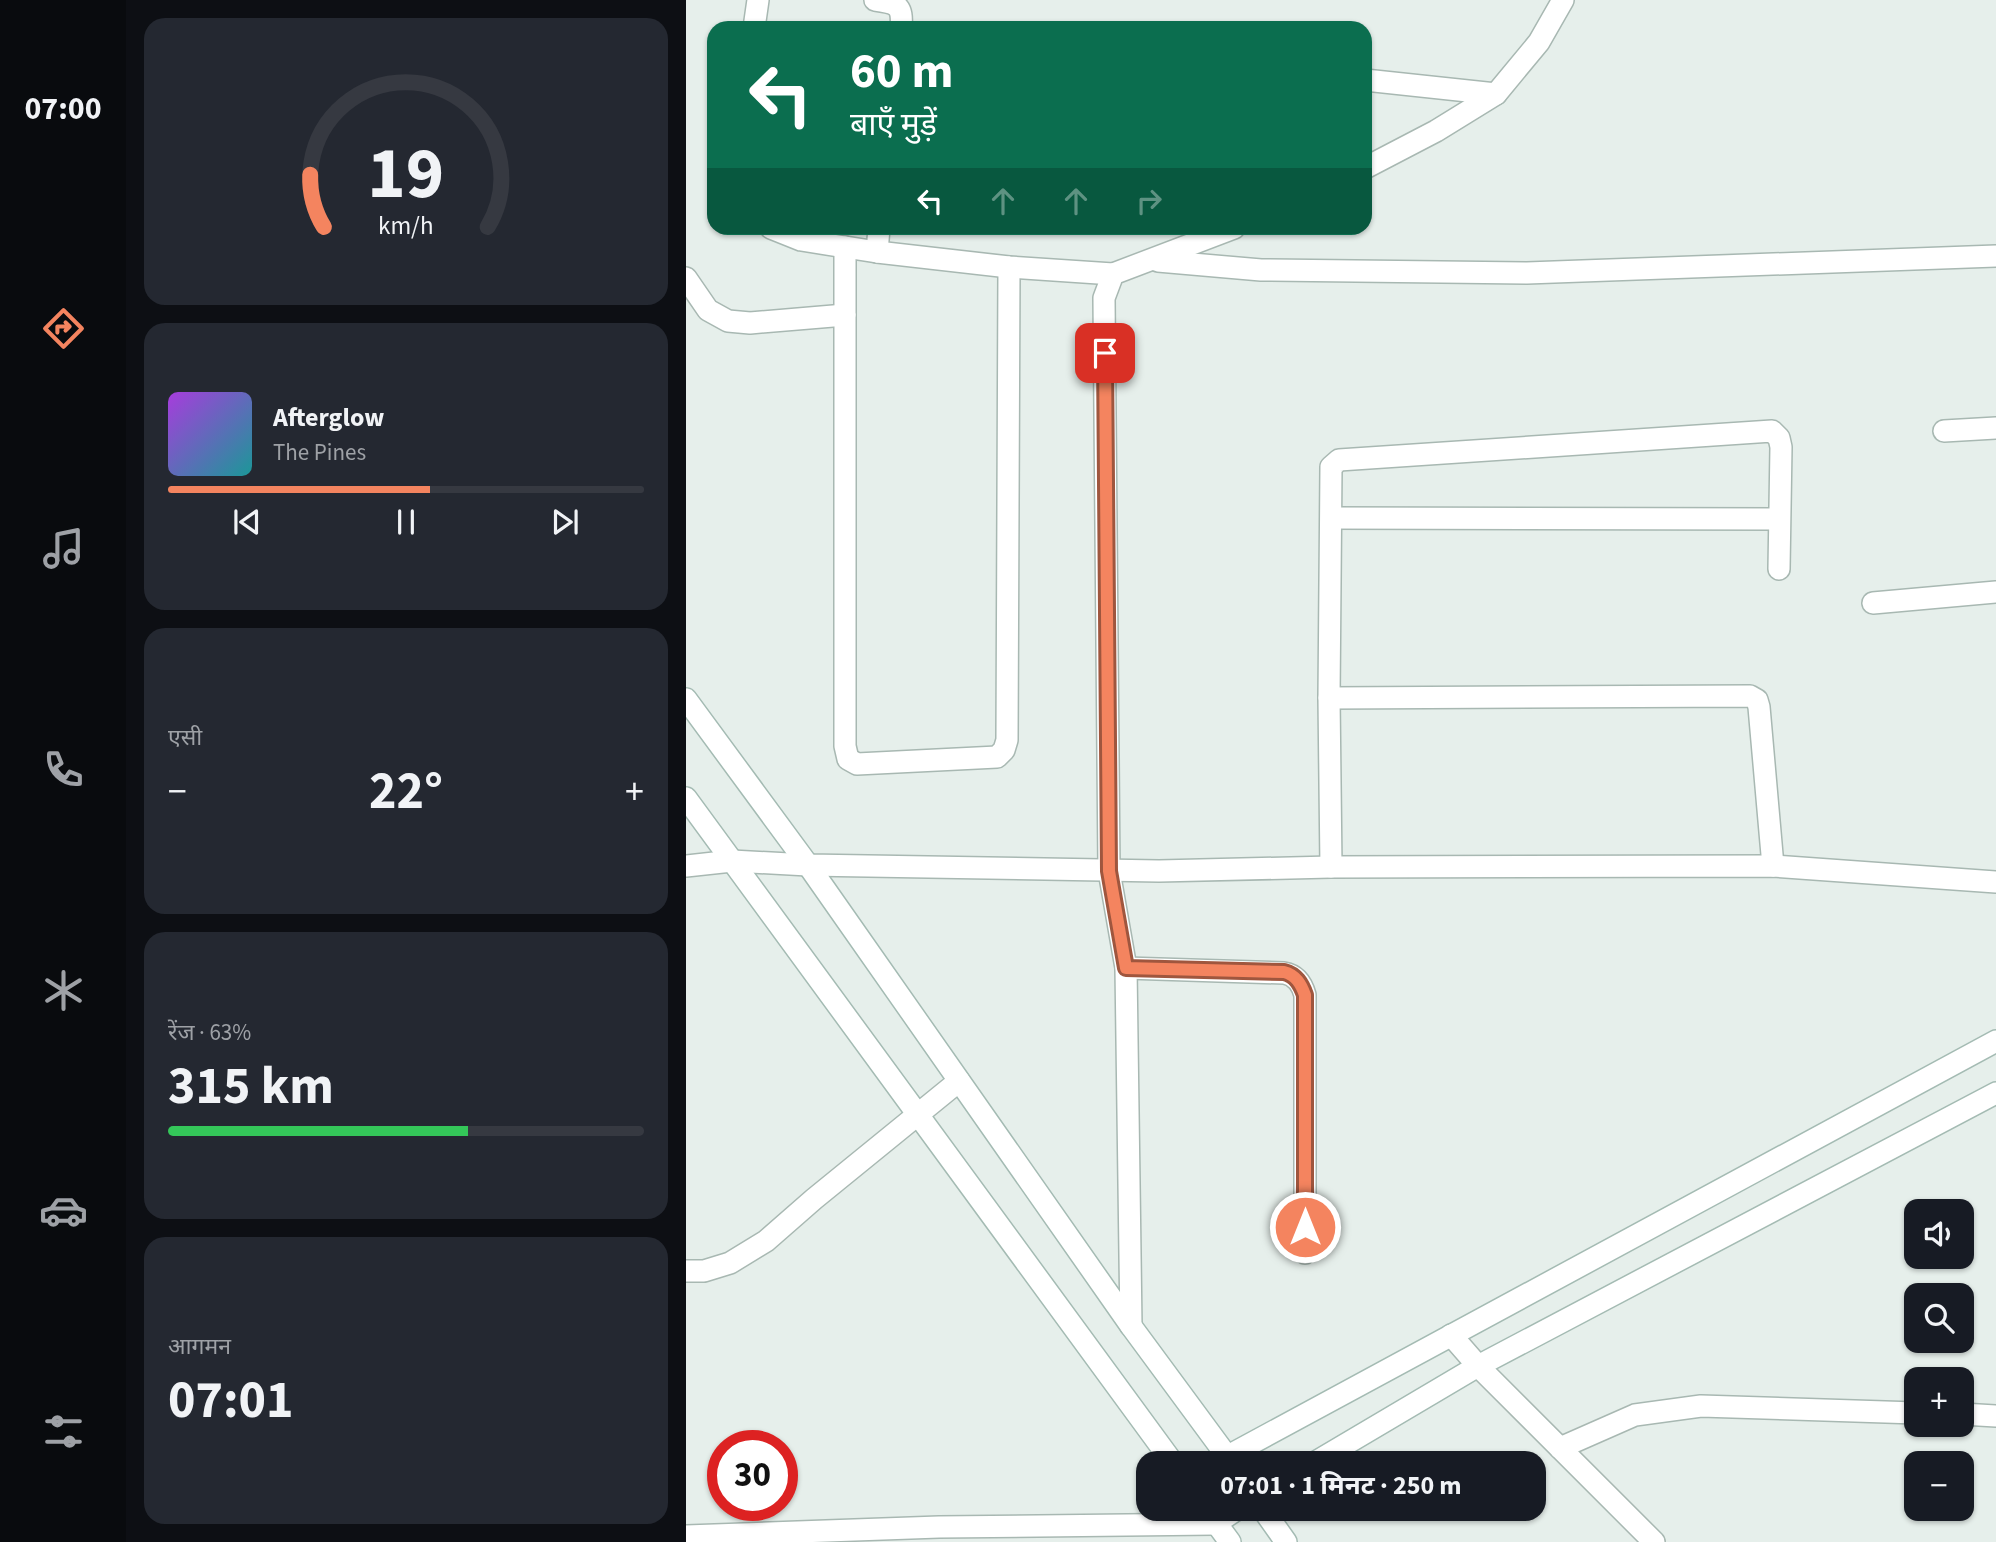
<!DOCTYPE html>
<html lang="hi">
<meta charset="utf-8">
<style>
:root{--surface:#171b24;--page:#242831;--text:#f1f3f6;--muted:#9ea1a6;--line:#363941;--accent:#f4845f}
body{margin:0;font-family:"Source Sans 3","Noto Sans Devanagari",sans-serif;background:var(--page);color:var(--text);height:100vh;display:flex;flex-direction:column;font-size:26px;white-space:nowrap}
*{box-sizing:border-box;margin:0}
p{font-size:23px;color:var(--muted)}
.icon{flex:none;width:38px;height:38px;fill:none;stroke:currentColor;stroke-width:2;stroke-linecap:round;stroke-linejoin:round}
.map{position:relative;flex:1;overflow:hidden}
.drawer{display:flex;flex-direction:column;gap:18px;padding:18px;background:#0d0f14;width:560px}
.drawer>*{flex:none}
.hud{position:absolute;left:21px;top:21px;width:665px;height:214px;border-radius:21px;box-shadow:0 2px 5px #0004;background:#0b6e4f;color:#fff;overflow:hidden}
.fabs{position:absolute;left:1218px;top:1199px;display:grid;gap:14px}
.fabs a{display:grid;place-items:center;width:70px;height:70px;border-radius:14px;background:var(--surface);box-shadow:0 2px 5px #0004;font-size:35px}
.speed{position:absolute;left:21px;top:1430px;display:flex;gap:14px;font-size:35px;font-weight:700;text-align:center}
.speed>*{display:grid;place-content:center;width:91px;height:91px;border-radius:50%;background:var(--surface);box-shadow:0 2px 5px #0004;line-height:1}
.speed .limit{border:10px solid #d22;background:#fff;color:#111}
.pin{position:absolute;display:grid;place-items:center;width:60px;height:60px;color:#fff;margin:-30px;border-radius:14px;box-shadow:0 4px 10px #0006}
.me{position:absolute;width:77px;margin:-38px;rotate:0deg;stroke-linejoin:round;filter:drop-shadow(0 0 5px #0008)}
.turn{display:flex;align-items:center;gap:24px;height:147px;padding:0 28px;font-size:32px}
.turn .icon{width:91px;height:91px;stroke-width:2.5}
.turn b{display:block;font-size:49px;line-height:60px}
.lanes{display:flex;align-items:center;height:66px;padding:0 28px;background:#0003;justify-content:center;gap:35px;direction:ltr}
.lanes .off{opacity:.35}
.big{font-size:52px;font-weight:700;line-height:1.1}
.drawer .widget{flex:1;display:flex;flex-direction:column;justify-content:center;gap:10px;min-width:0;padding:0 24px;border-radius:21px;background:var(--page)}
.drawer .dial{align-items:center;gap:0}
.dial svg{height:182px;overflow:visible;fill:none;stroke:var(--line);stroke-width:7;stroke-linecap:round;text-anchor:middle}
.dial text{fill:var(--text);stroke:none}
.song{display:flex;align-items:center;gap:21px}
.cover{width:84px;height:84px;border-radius:10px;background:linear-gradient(135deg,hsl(280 70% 55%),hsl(180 70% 35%))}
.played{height:7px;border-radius:4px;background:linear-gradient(90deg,var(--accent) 55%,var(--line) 55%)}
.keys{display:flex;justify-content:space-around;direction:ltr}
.heat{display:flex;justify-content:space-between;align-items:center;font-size:38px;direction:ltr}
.charge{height:10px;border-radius:5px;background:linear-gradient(90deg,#34c759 63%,var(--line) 0)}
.trip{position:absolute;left:450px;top:1451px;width:410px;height:70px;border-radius:21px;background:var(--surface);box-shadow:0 2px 5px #0004;font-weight:700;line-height:70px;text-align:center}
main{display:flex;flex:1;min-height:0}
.tabs{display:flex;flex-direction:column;width:126px;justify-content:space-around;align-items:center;background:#090b0e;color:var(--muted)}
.tabs .icon{width:49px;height:49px}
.tabs .on{color:var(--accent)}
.tabs b{font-size:32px;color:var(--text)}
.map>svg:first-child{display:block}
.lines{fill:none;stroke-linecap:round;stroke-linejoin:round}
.street-casing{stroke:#a8b8b2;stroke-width:24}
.secondary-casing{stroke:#a4bbb3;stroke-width:24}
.street{stroke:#fff;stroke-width:21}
.secondary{stroke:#fff;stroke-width:21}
.route-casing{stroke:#9f563e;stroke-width:18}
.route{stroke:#f4845f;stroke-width:12}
</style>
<main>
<nav class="tabs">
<b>07:00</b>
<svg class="icon on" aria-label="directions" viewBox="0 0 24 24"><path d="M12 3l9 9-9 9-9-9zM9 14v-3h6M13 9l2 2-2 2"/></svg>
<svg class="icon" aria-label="music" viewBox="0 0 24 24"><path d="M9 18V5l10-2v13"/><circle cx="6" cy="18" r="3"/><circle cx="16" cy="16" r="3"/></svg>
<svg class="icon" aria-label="phone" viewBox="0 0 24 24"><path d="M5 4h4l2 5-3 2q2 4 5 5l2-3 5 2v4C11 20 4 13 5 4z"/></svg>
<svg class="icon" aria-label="climate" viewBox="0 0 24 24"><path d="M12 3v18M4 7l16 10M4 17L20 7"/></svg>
<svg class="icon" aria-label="car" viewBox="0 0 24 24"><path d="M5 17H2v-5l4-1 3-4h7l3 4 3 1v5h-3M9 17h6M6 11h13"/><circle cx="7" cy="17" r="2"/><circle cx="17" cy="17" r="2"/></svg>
<svg class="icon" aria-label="filters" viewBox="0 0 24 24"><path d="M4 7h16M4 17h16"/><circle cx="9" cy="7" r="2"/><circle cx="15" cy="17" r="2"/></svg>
</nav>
<section class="drawer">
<div class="widget dial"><svg viewBox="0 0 100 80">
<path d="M14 69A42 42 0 1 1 86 69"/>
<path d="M14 69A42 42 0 0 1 8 46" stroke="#f4845f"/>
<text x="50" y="56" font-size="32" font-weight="700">19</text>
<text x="50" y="72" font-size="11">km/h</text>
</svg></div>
<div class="widget">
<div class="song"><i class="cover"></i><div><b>Afterglow</b><p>The Pines</p></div></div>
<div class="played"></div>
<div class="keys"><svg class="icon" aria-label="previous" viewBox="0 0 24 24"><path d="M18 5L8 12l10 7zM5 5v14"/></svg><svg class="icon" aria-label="pause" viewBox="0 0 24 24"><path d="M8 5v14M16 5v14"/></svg><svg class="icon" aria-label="next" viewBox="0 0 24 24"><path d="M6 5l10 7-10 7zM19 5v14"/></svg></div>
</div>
<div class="widget"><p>एसी</p>
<div class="heat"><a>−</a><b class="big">22°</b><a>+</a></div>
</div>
<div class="widget"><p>रेंज · 63%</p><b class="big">315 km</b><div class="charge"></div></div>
<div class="widget"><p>आगमन</p><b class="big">07:01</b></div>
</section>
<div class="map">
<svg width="1310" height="1542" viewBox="0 0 1310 1542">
<rect width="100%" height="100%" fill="#e6efeb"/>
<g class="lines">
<defs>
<g id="street">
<path d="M189,0C211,3 217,5 215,28"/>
<path d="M68,28L72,0"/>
<path d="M679,80L810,94"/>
<path d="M679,168L750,131L810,94L853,42L877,0"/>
<path d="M85,228L115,240L191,252L323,267L427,274"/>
<path d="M159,247V746L162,759L171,764L311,757L318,750L321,740L323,267"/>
<path d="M191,252L193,228"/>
<path d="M472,261L575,270L841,273L1310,256"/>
<path d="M0,278L22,310L42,321L64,323L159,315"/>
<path d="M1258,431L1310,428"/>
<path d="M646,518L1092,519"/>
<path d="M1187,603L1310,592"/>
<path d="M643,698L1064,696L1071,700L1073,707L1087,866"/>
<path d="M0,866L46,861L122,865L473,871L645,867L1087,866L1310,882"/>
<path d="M645,867L643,698L645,467L653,460L1086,431L1093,438L1095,447L1093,569"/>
<path d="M440,968L598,973C610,975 616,984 619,995V1253"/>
<path d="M0,1271H18L44,1263L80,1241L128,1199L273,1081"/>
<path d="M445,1326L440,968L423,871L418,298L427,274L548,228"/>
<path d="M765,1335L792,1366L968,1542"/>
<path d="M1276,1414L1310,1416"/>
<path d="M874,1448L949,1415L1015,1406L1230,1413"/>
<path d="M0,1536L253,1527L529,1524"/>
</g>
<g id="secondary">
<path d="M0,699L122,865L445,1326L546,1463"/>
<path d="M0,798L487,1463"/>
<path d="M531,1462L1310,1041"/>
<path d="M628,1463L792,1366L1310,1093"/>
<path d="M519,1508L544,1542"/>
<path d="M576,1508L600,1542"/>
<path d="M529,1524L553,1508"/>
</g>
</defs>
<!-- street casing -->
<use href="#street" class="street-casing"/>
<!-- secondary casing -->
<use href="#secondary" class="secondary-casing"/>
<!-- street -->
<use href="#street" class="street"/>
<!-- secondary -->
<use href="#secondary" class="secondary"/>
</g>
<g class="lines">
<defs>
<path id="route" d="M419,353L423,871L440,968L598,972C610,975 615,984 619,995V1227"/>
</defs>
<!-- route casing -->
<use href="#route" class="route-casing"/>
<!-- route -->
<use href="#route" class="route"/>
</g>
</svg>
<div class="fabs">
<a><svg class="icon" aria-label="sound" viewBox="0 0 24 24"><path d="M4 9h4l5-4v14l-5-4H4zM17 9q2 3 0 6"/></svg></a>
<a><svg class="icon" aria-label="search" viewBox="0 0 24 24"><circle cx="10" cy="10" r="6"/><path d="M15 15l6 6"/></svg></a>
<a>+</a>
<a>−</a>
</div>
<div class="speed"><div class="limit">30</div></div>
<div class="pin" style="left:419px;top:353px;background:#d93025"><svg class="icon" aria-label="arrive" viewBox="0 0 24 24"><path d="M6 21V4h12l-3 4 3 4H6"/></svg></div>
<svg class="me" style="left:619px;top:1227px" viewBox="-20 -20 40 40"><circle r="17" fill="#f4845f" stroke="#fff" stroke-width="3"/><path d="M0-11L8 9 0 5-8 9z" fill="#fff"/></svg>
<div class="trip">07:01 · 1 मिनट · 250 m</div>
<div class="hud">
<div class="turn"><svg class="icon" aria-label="left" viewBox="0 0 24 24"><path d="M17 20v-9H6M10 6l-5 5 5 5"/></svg><div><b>60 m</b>बाएँ मुड़ें</div></div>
<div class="lanes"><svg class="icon" aria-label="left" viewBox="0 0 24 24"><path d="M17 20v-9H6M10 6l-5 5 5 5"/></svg><svg class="icon off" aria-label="ahead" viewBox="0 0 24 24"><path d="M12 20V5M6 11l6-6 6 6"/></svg><svg class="icon off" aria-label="ahead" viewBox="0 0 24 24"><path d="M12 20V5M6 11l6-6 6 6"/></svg><svg class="icon off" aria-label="right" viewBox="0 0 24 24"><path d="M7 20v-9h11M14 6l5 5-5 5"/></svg></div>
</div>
</div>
</main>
